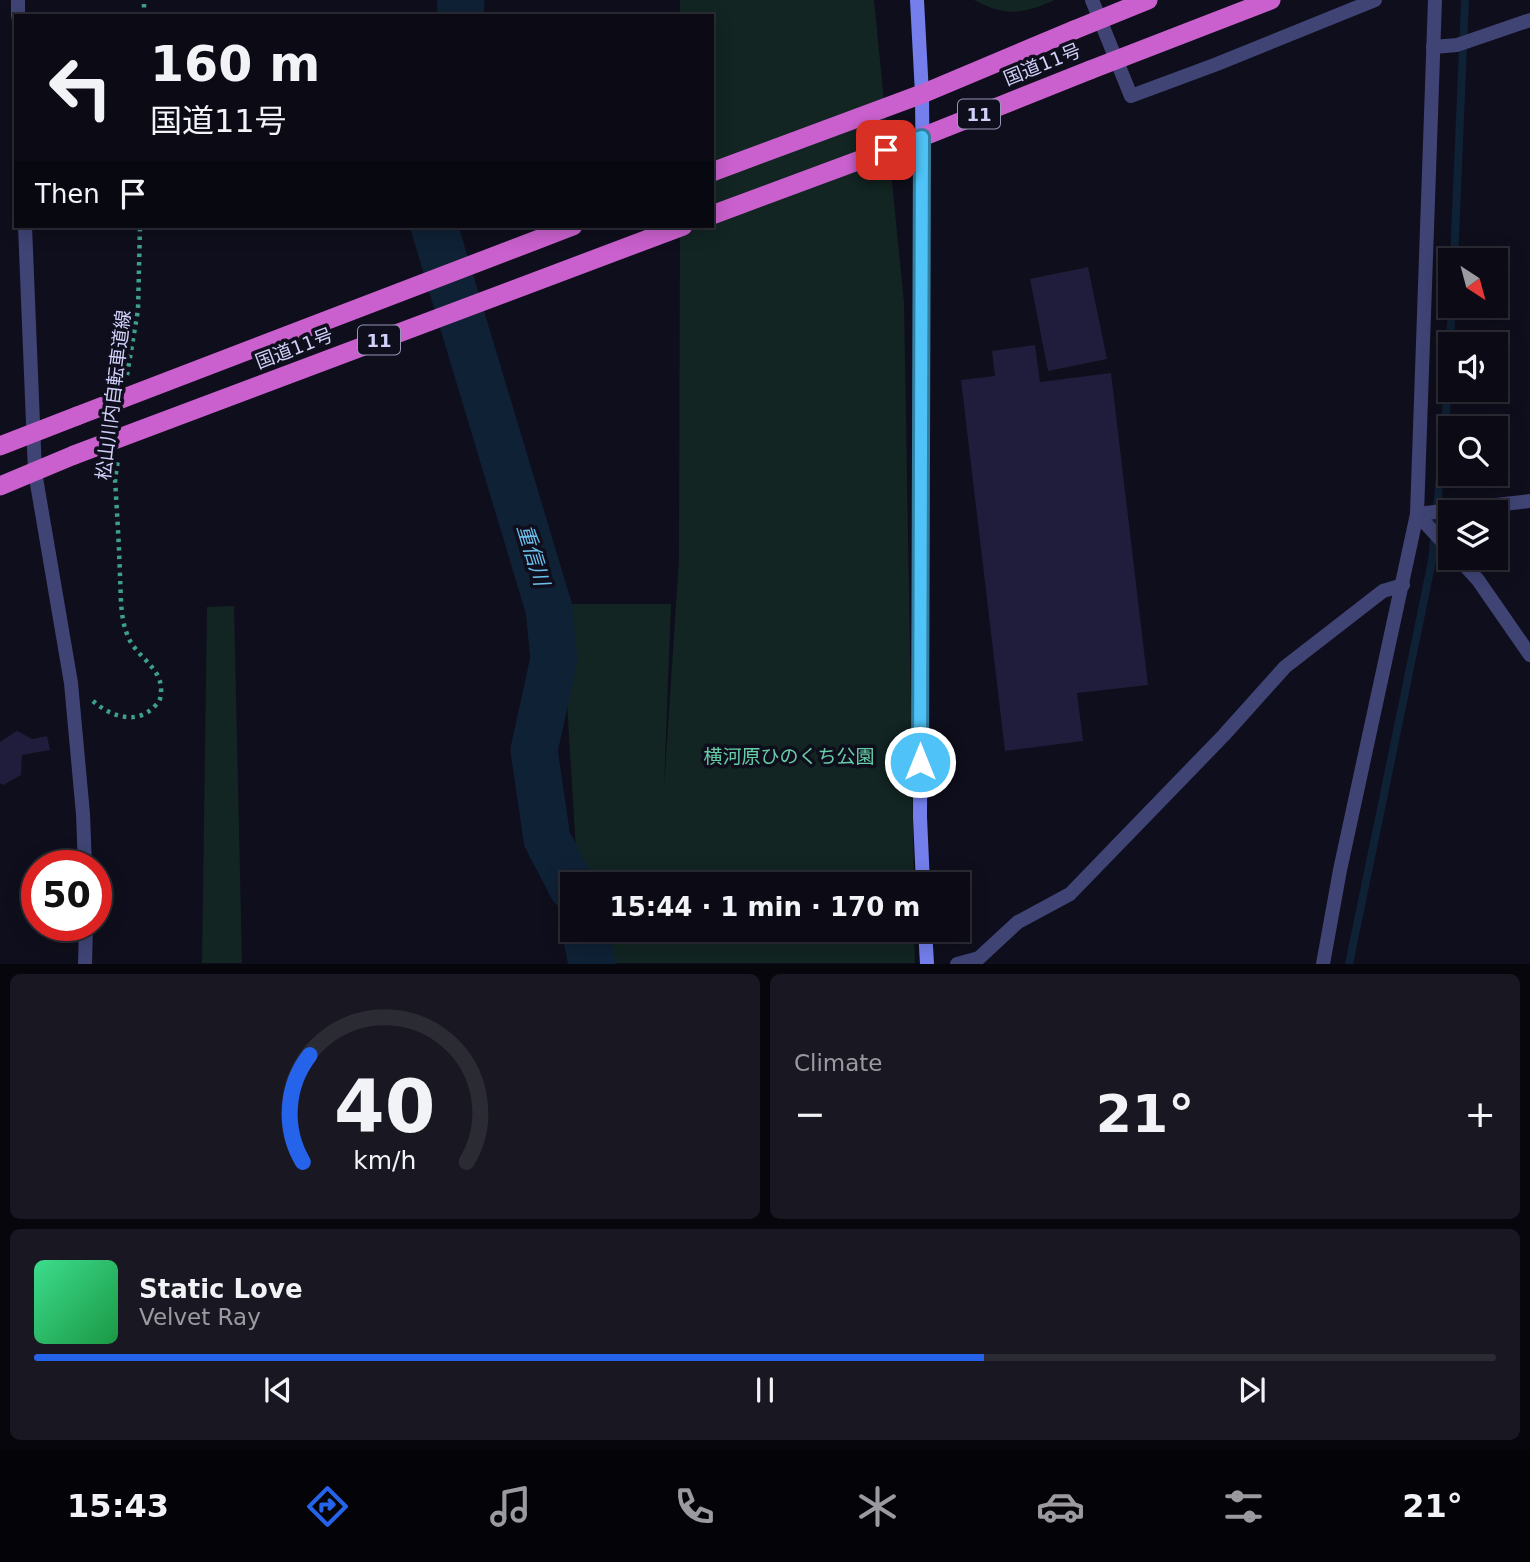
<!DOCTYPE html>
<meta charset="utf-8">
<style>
:root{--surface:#0b0a15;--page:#191822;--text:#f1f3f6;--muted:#9a9aa0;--line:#2b2b34;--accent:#2563eb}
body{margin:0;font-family:"DejaVu Sans","Noto Sans JP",sans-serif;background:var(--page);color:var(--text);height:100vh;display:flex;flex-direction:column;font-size:26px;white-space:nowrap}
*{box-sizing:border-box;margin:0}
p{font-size:23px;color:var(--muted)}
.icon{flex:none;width:38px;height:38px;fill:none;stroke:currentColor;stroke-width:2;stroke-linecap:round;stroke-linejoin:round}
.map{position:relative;height:964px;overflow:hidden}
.panel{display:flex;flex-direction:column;gap:10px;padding:10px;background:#06060c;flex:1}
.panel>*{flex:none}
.banner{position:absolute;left:14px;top:14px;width:700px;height:214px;border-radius:0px;box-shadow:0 4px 18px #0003,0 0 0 2px var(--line);background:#0b0a15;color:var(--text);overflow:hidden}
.needle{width:46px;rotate:144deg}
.fabs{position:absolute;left:1438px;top:248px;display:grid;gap:14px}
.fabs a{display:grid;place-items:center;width:70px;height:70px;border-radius:0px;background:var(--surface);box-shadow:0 4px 18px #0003,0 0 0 2px var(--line);font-size:35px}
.speed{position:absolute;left:21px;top:850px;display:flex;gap:14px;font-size:35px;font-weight:700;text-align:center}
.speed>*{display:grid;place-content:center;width:91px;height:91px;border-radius:50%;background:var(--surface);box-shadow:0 4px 18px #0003,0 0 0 2px var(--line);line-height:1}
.speed .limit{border:10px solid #d22;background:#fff;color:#111}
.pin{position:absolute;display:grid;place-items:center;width:60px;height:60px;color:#fff;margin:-30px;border-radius:14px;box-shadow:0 4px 10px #0006}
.me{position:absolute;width:77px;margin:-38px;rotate:0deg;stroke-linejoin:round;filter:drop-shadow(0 0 5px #0008)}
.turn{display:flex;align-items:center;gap:24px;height:147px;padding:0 21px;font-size:32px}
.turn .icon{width:91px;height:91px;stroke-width:2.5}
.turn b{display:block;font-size:49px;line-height:60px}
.then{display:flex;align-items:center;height:66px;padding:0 21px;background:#0003;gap:14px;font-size:26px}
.big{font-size:52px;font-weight:600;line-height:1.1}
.panel .tile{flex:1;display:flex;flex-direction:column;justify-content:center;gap:10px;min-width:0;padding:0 24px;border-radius:10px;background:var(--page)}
.panel .dial{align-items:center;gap:0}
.dial svg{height:182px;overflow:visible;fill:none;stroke:var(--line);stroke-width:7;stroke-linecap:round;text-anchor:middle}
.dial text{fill:var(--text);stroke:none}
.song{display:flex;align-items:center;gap:21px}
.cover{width:84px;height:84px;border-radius:10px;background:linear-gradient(135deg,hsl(150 70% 55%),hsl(140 70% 35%))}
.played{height:7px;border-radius:4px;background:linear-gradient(90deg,var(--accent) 65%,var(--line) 65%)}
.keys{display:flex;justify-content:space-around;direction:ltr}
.heat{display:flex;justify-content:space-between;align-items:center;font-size:38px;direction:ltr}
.panel .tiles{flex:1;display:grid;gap:10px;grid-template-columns:1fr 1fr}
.tile:last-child{grid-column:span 2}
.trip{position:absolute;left:560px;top:872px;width:410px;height:70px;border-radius:0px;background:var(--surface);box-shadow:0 4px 18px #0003,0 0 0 2px var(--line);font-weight:600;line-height:70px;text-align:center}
.menu{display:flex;height:112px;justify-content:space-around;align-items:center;background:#040408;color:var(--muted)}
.menu .icon{width:49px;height:49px}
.menu .on{color:var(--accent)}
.menu b{font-size:32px;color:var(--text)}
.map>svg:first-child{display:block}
.green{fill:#122522}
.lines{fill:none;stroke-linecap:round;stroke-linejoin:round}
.stream{stroke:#0f2135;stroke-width:8}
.river{stroke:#0f2135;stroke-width:47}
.building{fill:#1f1d3b}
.path{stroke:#3da08e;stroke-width:4.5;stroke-dasharray:3.5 5;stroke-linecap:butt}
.minor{stroke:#3f4475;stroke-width:14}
.secondary{stroke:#747fec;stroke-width:14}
.trunk{stroke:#c960cd;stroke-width:19}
.trunk-bridge{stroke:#c960cd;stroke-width:19}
.route-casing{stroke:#337fa1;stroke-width:18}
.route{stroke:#4fc3f7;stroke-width:12}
.labels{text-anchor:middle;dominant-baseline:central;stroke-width:7;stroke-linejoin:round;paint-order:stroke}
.shield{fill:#0f0e1c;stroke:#9696b7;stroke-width:2}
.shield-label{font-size:18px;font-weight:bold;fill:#d0d0f9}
.street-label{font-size:19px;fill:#d0d0f9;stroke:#0f0e1c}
.park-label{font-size:19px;fill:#67cea8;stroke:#0f0e1c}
.water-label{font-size:21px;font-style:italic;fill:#6cbfeb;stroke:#0f0e1c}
</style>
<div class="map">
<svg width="1530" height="964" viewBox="0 0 1530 964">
<rect width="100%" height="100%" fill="#0f0e1c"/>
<!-- green -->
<g class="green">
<path d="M680,0H874L904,303L914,884H578L561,604H671L664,787L679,559L680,226H712V16H680Z"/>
<path d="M974,0H1055C1023,14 1005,17 974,0Z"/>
<path d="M234,606L242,963H202L207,607Z"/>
<path d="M581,929H914L915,963H583Z"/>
</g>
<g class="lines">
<!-- stream -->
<g class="stream">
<path d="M1454,261L1465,0"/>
<path d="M1349,964L1432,561L1446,411L1452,306"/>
</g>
<!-- river -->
<g class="river">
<path d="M460,16L461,0"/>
<path d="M434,226L549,609L554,659L534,750L547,839L572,887"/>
<path d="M585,929L592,964"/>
</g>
</g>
<!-- building -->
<g class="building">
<path d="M1088,267L1107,359L1048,371L1030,279Z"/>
<path d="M1035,345L1040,382L1111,373L1148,685L1077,693L1083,741L1005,751L961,380L995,376L992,351Z"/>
<path d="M17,731L32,739L47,736L50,750L22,755L21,775L3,785L0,783V742Z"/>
</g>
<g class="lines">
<!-- path -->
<g class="path">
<path d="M144,16V0"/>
<path d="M127,375L138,310L140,226"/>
<path d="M93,701C110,716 136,726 155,706C159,702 161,699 161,692C163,667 134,656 127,634C120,616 121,595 120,576C119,544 117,512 115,479L118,460"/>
</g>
<!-- minor -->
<g class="minor">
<path d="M18,0V16"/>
<path d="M1092,0L1131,96L1217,64L1375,0"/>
<path d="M1433,47L1457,45L1530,20"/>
<path d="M25,226L35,472L71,683L83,814L85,866"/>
<path d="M1417,514L1530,501"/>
<path d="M1417,514L1451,551"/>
<path d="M1458,558L1478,580L1530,655"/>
<path d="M85,964L86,926"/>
<path d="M957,964L979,958L1018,922L1070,894L1224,735L1285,667L1383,591L1403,585"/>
<path d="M1323,964L1340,870L1417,514L1435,0"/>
</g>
<!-- secondary -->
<g class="secondary">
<path d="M917,0L922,94L923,210L920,817L923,884"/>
<path d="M925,929L927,964"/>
</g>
<!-- trunk -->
<g class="trunk">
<path d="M712,172L922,94L1074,30"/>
<path d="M712,215L922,137L1090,70"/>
<path d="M0,446L77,416"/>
<path d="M0,486L74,455"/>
</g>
<!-- trunk-bridge -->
<g class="trunk-bridge">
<path d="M1074,30L1148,0"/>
<path d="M1090,70L1271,0"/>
<path d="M77,416L573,226"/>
<path d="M74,455L683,226"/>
</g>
</g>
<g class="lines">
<defs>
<path id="route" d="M886,150L922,137L920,762"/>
</defs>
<!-- route casing -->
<use href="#route" class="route-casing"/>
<!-- route -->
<use href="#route" class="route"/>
</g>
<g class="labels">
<!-- shield labels -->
<g class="shield">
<rect x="958" y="99.5" width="42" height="29" rx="5"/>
<rect x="358" y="325.5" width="42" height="29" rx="5"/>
</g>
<g class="shield-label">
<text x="979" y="114">11</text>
<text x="379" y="340">11</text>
</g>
<!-- street labels -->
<g class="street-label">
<text transform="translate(1042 64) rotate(-22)">国道11号</text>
<text transform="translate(294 348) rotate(-21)">国道11号</text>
<text transform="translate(113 395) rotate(-83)">松山川内自転車道線</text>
</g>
<!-- park labels -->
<g class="park-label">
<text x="789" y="756">横河原ひのくち公園</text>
</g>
<!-- water labels -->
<g class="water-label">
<text transform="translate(533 555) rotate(73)">重信川</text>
</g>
</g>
</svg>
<div class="fabs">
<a><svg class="needle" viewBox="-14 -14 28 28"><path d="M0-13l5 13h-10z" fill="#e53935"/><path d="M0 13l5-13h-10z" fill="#9a9aa0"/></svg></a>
<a><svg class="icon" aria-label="sound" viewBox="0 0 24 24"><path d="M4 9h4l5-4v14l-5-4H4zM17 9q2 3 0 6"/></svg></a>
<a><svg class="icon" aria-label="search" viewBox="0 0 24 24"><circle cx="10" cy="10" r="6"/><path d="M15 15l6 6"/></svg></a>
<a><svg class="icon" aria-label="layers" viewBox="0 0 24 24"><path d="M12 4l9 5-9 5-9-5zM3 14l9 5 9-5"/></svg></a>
</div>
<div class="speed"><div class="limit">50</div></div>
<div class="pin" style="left:886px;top:150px;background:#d93025"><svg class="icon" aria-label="arrive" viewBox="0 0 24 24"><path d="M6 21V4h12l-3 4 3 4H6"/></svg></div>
<svg class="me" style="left:920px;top:762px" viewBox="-20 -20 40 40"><circle r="17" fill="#4fc3f7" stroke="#fff" stroke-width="3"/><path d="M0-11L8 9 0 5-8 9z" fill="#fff"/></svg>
<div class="trip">15:44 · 1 min · 170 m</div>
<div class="banner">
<div class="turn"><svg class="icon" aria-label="left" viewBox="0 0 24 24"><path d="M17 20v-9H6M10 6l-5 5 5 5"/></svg><div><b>160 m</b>国道11号</div></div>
<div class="then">Then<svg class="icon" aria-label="arrive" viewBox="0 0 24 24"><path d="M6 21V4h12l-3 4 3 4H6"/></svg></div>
</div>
</div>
<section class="panel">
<div class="tiles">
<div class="tile dial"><svg viewBox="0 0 100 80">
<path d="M14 69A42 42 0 1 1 86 69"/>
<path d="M14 69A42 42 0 0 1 17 22" stroke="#2563eb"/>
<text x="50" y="56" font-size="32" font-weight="700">40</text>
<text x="50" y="72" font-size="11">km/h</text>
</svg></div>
<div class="tile"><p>Climate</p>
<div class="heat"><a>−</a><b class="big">21°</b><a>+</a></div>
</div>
<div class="tile">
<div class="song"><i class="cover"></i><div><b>Static Love</b><p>Velvet Ray</p></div></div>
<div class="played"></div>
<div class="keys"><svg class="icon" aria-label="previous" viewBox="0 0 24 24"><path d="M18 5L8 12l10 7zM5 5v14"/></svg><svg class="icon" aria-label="pause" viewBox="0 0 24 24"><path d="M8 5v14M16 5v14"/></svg><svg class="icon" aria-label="next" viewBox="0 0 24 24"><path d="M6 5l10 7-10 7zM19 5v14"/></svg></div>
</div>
</div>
</section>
<nav class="menu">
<b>15:43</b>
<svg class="icon on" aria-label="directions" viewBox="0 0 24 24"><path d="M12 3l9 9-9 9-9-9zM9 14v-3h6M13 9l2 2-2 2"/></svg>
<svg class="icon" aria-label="music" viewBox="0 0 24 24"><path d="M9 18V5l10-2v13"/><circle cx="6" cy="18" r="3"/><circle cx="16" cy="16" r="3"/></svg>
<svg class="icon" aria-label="phone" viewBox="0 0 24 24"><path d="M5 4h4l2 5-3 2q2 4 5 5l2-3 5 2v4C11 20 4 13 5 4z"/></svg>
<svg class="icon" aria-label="climate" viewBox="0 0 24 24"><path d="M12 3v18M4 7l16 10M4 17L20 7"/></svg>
<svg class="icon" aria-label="car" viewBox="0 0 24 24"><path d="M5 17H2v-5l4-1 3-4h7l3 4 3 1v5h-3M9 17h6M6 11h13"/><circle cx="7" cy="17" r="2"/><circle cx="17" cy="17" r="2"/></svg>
<svg class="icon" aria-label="filters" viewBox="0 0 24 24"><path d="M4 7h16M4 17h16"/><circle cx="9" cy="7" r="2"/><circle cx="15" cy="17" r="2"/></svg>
<b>21°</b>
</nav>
